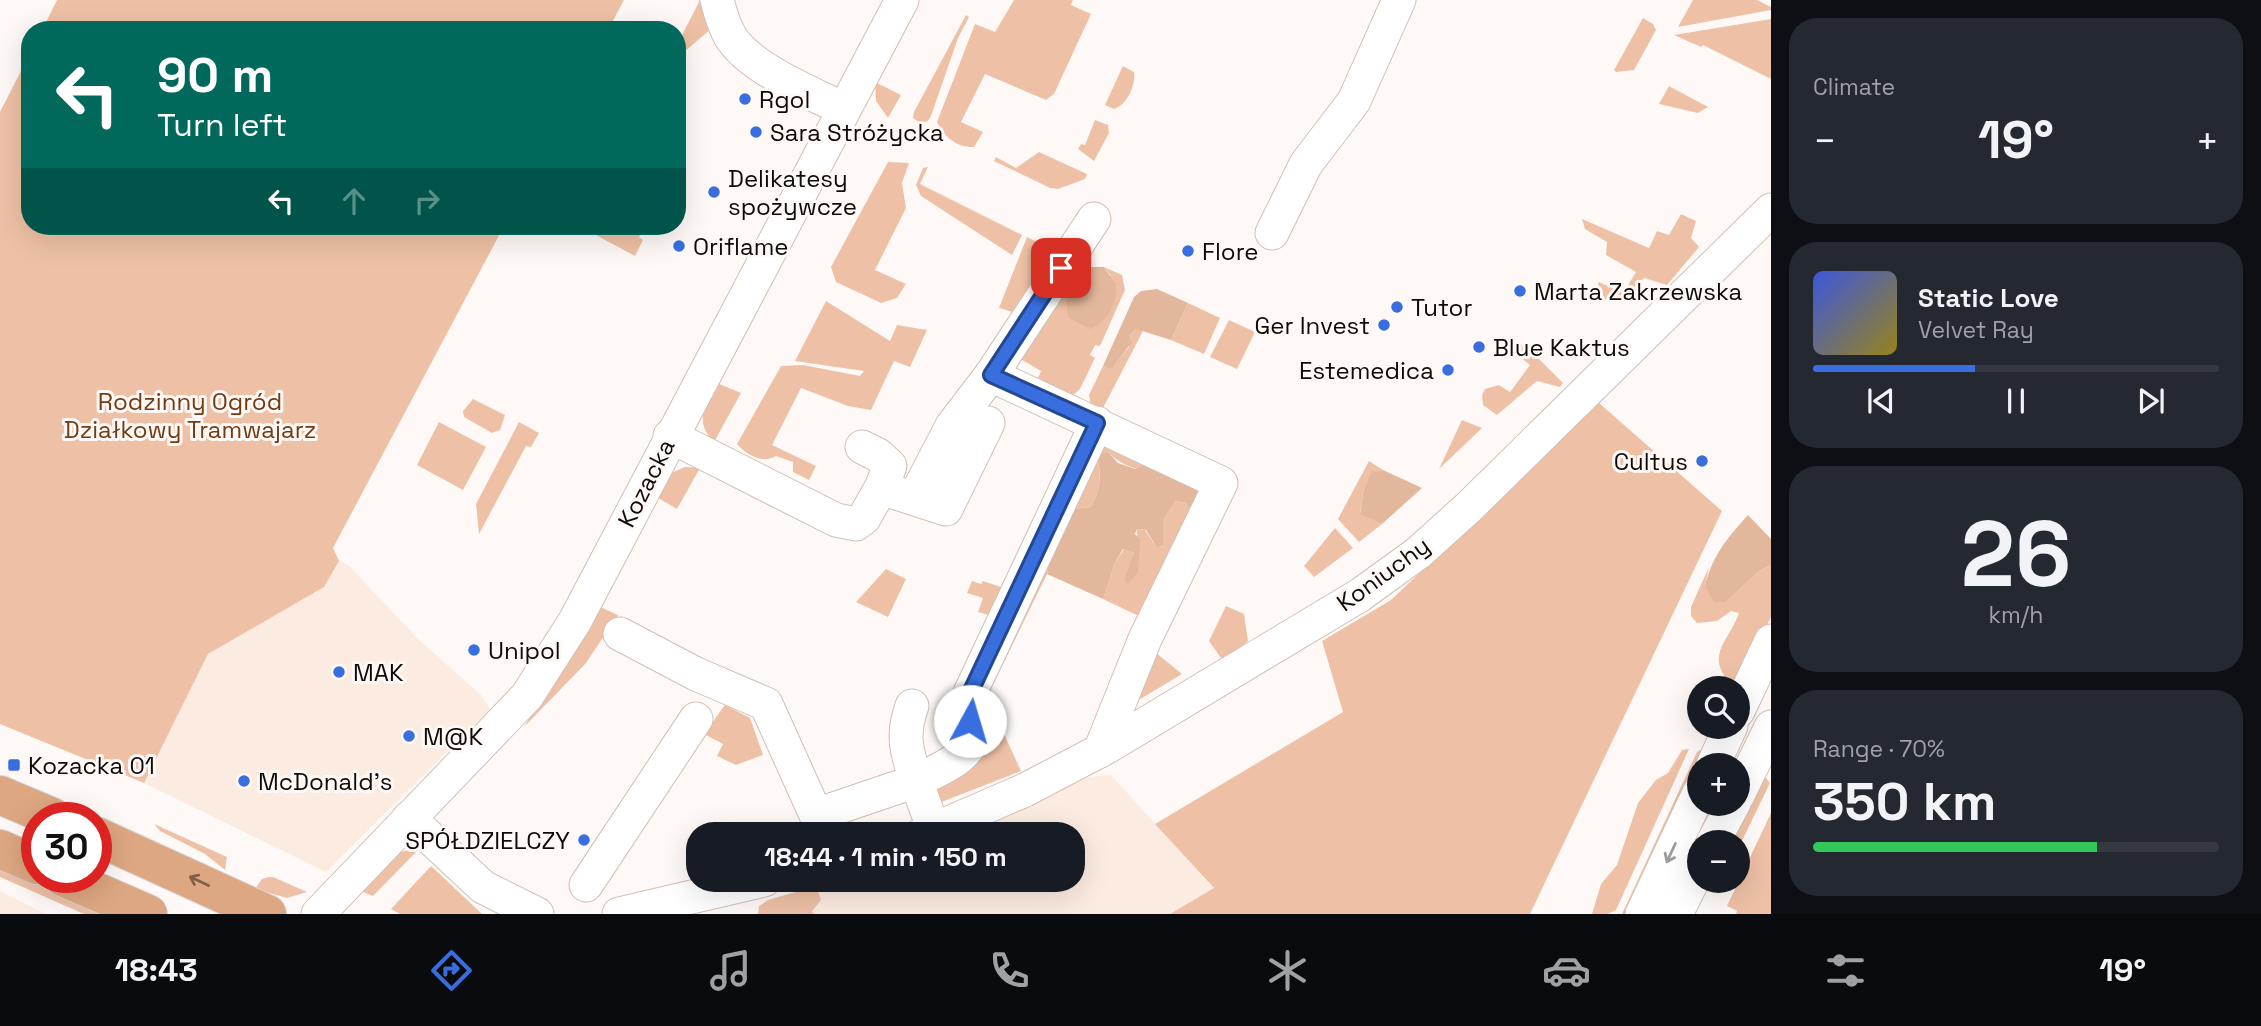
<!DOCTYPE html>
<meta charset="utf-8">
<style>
:root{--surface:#171b24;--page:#242831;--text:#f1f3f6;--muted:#9ea1a6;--line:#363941;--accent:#386ede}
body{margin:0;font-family:"Space Grotesk",sans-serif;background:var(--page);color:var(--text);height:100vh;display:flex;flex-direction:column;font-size:26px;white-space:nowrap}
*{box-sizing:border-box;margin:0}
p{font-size:23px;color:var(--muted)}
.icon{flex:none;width:38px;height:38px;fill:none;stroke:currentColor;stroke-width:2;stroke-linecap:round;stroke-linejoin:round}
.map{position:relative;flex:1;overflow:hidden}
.details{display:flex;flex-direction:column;gap:18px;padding:18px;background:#0d0f14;width:490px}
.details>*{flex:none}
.guide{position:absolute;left:21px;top:21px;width:665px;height:214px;border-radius:28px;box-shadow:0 7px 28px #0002;background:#00695c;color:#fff;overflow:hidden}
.controls{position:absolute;left:1687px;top:676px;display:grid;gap:14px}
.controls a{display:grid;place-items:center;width:63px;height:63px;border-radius:50%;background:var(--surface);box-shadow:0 7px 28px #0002;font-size:35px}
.speed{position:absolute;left:21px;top:802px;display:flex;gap:14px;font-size:35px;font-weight:700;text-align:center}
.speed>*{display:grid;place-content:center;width:91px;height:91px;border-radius:50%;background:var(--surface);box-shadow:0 7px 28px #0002;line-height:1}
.speed .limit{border:10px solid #d22;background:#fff;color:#111}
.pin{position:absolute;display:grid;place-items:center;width:60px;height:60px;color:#fff;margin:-30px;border-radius:14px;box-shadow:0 4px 10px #0006}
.me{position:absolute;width:77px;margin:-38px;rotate:6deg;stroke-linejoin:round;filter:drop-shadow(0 0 5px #0008)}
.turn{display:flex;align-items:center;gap:24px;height:147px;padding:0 21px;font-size:32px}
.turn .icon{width:91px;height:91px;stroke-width:2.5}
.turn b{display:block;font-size:49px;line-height:60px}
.lanes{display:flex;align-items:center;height:66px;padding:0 21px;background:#0003;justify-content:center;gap:35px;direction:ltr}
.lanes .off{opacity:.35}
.big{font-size:52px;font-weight:600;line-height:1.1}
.details .widget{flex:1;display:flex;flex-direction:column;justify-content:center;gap:10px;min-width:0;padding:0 24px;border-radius:28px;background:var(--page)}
.details .dial{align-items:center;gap:0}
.dial b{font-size:91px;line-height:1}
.song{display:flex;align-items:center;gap:21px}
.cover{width:84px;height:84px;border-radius:10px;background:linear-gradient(135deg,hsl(230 70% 55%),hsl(50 70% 35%))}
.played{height:7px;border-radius:4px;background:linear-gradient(90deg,var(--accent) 40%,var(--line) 40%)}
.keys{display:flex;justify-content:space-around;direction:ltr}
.heat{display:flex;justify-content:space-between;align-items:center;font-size:38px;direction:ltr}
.charge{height:10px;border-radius:5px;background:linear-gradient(90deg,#34c759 70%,var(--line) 0)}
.trip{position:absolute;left:686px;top:822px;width:399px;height:70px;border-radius:28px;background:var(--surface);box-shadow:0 7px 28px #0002;font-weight:600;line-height:70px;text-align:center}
.tab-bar{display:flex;height:112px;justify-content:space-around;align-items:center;background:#090b0e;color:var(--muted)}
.tab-bar .icon{width:49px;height:49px}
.tab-bar .current{color:var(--accent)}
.tab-bar b{font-size:32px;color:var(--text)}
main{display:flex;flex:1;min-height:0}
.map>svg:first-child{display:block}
.built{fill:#fcebe1}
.green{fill:#eec1a6}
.forest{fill:#e3b79b}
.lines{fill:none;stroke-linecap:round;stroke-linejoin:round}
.minor-casing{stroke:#d3bfb3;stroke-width:35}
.major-casing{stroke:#d4d3d2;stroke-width:40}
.minor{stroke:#fff;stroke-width:33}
.major{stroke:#dda781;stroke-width:38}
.oneway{stroke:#9f9d9b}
.oneway2{stroke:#81604a}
.route-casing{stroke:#244890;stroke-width:18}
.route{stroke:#386ede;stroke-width:12}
.poi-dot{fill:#386ede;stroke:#fef9f7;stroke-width:2.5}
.labels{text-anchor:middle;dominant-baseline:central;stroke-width:6;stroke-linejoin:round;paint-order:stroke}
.poi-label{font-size:24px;fill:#100a06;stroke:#fef9f7;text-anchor:start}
.park-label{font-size:24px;fill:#733b12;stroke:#fef9f7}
.street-label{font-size:24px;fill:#100a06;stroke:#fef9f7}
</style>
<main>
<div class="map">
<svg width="1771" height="914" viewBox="0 0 1771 914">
<rect width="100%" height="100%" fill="#fef9f7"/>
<!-- built -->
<g class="built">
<path d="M339,561L348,565L419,640L481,695L490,709L326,872L144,783L208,654L324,587Z"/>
<path d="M1111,775L1214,889L1170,914H807L799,898L851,880H1073V835H967L1088,777Z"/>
<path d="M0,891L46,914H0Z"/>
</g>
<!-- green -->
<g class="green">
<path d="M57,0H624L608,30H42Z"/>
<path d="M700,0H703L711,29L684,52L677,48V45Z"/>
<path d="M1014,0H1073L1071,5L1091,14L1054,94L1046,100L985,74L961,122L983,132L974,147C957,148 943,136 937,122L975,24L995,32Z"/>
<path d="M1693,0H1757L1771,7V10L1678,27Z"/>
<path d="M966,15L969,17L958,38L931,116L928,121L920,123L913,118L914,112Z"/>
<path d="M1643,18L1653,24L1656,30L1634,70L1616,72L1614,70Z"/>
<path d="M1771,19V79L1703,45L1701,47L1674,35Z"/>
<path d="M30,53V226H504L333,548L339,561L324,587L208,654L144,783L0,724V112Z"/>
<path d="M1123,66L1134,72C1136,85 1127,105 1114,109L1105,105Z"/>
<path d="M875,82L901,95L888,118L876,101Z"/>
<path d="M1669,86L1708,107L1698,113L1659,104Z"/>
<path d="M1095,120L1108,125L1109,133L1094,161L1078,149L1081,144L1085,145Z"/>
<path d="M1039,152L1087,174L1085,179L1058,189L1050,188L994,161L996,157L1016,168Z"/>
<path d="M888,162L909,163L902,183L906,208L875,270L906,284L897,298L881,303L836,282L831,267Z"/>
<path d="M928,167L920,184L1022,235L1012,255L921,196L916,185L923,168Z"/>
<path d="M1681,214L1696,221L1691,238L1699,247L1667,285L1644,278L1620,301L1600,298L1598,282L1624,292L1636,272L1606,255L1607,242L1585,229L1582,219L1649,248L1657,231L1669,235Z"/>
<path d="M579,226H645L639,237L643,240L635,256Z"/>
<path d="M1027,237L1060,254L1016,313L999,308Z"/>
<path d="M1104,267L1122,275L1125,290L1100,346L1095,345L1090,355L1095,358L1080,389L1069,399L1035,385L1041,371L1015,356L1071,275L1111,276Z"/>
<path d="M826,301L890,341L897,325L927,330L910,367L894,361L871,410L848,406L801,388L772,445L816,466L809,480L793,472V462L776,456C762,464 747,455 737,444L781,366L803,365L860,376L864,371L795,361Z"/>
<path d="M1188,303L1220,318L1204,354L1171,340Z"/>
<path d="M1229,320L1255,332L1237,369L1210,357Z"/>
<path d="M1136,329H1144L1103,408L1091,406L1089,395L1103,366L1112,367L1129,347V336Z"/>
<path d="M1516,341L1529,349L1563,383L1560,387L1537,381L1497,415L1483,405L1482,395L1485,389L1499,385L1510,392L1530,365L1511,350Z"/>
<path d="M717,383L741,393L714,442C693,421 706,404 717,383Z"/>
<path d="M473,399L505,415L500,430L492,433L464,417L463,411Z"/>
<path d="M1599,403L1722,511L1530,914H1170L1214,888L1155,824L1343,712L1322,641L1391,600Z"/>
<path d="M1462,420L1482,428L1439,469Z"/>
<path d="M439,422L486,447L463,490L417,465Z"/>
<path d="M519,422L539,433L531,447L526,446L479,534L476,504Z"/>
<path d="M1101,442L1195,476C1165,473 1129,475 1108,452L1098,461C1102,477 1099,493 1091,507L1074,509Z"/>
<path d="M1369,461L1383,470L1371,474L1364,488L1360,513L1382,524L1359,542L1338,519Z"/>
<path d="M685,467L700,468L677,509L658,498L669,474Z"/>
<path d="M1176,501L1186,503L1192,510L1145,619L1103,599L1115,563L1124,549L1134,553L1138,572L1137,529L1145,530L1157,548L1163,545V520Z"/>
<path d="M1335,528L1353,548L1314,577L1304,566Z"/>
<path d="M1050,557L1047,574L987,697L1021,771L931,806L934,789L979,708Z"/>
<path d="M1771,565V617L1740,681L1732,685C1704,655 1728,643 1739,613L1731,611L1717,621L1697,623L1691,616V607L1709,567L1705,586L1726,602L1759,571Z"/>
<path d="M886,569L906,579L888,617L856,602Z"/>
<path d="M972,581L981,584L983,581L1007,589L995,617L978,612L983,598L967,593Z"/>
<path d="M598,606L618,615L586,663L524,727Z"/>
<path d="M1226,606L1244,614L1248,641L1223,661L1209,641Z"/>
<path d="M1150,648L1182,674L1127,707Z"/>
<path d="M725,705L750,718L763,755L736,765L717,756L723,744L704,734Z"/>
<path d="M1689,749L1616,910L1608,914H1592L1601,884L1617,865L1638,803L1656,780L1668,773L1682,750Z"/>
<path d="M1702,749L1707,750L1632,914H1622L1697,752Z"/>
<path d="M1764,776L1770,783L1738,849V842H1732Z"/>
<path d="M1771,813V914H1736L1737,911L1727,906Z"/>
<path d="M154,824L227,857L225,870L205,854L160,831Z"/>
<path d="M407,850H418L373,896L358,890L397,854Z"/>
<path d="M0,866L108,914H84L0,877Z"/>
<path d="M431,866L482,914H400L391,909Z"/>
<path d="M269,877H273L307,892L287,898L255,889L262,879Z"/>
<path d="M816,886L821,900L812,911L814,914H758L759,906L768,900Z"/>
</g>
<!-- forest -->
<g class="forest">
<path d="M1081,267H1104L1116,284C1117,303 1109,321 1090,329L1069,318C1063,296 1069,286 1081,267Z"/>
<path d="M1157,289L1188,303L1171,340L1136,329L1129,336L1132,342L1112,368L1103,366L1134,297L1141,291Z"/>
<path d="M1108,452L1118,463L1135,469L1148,464L1207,494L1191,510L1186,503L1176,501L1163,520V545L1157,548L1146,530L1137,529L1135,534L1140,539L1138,572L1128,584L1124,580L1134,553L1123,549L1115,563L1103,599L1047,574L1050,557L1074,509L1091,507C1099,493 1102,477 1098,461L1101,454Z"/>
<path d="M1383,470L1422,488L1382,524L1360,514L1364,488L1371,473Z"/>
<path d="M1748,515L1771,539V565L1759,571L1726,602H1714L1705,586C1712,556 1728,537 1748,515Z"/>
</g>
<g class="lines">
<defs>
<g id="minor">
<path d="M717,0C720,12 724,25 730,36C749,68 811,93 844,109"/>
<path d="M1094,219L991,375L1221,483L1145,639L1100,751"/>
<path d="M1272,233L1306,164L1354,101L1399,0"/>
<path d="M670,436L836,520L856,524L864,518L881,488L946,509L988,423"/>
<path d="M862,447L878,455L890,466L881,488"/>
<path d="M915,497L952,426L991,375"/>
<path d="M620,634L696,674L766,704L816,815L916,781C907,753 901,735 912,706"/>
<path d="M1738,711L1771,641"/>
<path d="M1713,765L1731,726"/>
<path d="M1738,795L1771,727"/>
<path d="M409,818L483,887L537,914"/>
<path d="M934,830L916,781C933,772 969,759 972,738C974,723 968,708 970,693L1097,423"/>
<path d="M921,835L1025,790L1107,747L1360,595L1418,553L1470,506L1771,210"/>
<path d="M1713,842L1734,803"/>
<path d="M586,885L696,719"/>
<path d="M318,914L527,696L575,621L902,0"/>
<path d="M619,914L764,880"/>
<path d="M1642,914L1699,793"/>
<path d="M1676,914L1699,868"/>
</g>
<g id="major">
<path d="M0,795L52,817"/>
<path d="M96,836L267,914"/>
<path d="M0,849L37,865"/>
<path d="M63,877L148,914"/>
</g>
</defs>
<!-- minor casing -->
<use href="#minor" class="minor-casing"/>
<!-- major casing -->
<use href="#major" class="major-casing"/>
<!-- minor -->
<use href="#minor" class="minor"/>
<!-- major -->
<use href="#major" class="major"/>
</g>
<!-- one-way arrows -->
<defs><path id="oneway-shaft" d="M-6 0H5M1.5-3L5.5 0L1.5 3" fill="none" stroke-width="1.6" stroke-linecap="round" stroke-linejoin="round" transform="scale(1.75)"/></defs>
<use class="oneway" href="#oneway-shaft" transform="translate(1671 853) rotate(115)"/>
<use class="oneway2" href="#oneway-shaft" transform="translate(199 881) rotate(-155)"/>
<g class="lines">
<defs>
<path id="route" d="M970,721V693L1097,423L991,375L1061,268"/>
</defs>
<!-- route casing -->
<use href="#route" class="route-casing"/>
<!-- route -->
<use href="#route" class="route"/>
</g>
<!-- markers -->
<g class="poi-dot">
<circle cx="745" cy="99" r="7"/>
<circle cx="756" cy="132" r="7"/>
<circle cx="714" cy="192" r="7"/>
<circle cx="679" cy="246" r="7"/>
<circle cx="1188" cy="251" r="7"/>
<circle cx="1520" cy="291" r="7"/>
<circle cx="1397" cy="307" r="7"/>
<circle cx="1384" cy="325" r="7"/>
<circle cx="1479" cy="347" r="7"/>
<circle cx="1448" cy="370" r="7"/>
<circle cx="1702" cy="461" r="7"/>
<circle cx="474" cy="650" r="7"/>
<circle cx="339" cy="672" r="7"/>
<circle cx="409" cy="736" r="7"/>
<rect x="7" y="758" width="14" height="14" rx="3.5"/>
<circle cx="244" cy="781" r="7"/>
<circle cx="584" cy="840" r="7"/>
</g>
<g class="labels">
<!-- poi labels -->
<g class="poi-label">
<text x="759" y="99">Rgol</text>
<text x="770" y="132">Sara Stróżycka</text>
<text x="728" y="178">Delikatesy<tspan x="728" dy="28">spożywcze</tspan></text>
<text x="693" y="246">Oriflame</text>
<text x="1202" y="251">Flore</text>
<text x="1534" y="291">Marta Zakrzewska</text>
<text x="1411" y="307">Tutor</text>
<text x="1370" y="325" text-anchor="end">Ger Invest</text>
<text x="1493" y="347">Blue Kaktus</text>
<text x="1434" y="370" text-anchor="end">Estemedica</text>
<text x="1688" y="461" text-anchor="end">Cultus</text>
<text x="488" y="650">Unipol</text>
<text x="353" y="672">MAK</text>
<text x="423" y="736">M@K</text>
<text x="28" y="765">Kozacka 01</text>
<text x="258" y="781">McDonald's</text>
<text x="570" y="840" text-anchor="end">SPÓŁDZIELCZY</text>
</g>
<!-- park labels -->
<g class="park-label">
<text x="190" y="401">Rodzinny Ogród<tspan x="190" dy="28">Działkowy Tramwajarz</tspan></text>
</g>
<!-- street labels -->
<g class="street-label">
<text transform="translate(646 483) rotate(-63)">Kozacka</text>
<text transform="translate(1383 574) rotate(-36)">Koniuchy</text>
</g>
</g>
</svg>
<div class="controls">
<a><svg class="icon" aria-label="search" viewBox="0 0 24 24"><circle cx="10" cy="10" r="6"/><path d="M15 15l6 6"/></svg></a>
<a>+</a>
<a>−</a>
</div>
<div class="speed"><div class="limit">30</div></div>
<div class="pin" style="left:1061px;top:268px;background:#d93025"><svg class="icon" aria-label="arrive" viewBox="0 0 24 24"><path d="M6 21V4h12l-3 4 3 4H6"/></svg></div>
<svg class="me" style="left:970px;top:721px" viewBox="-20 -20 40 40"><circle r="19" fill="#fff"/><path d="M0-13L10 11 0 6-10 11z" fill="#386ede"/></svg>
<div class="trip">18:44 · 1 min · 150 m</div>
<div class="guide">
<div class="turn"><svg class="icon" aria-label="left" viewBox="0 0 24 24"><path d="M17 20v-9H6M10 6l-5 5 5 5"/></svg><div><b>90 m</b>Turn left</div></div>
<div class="lanes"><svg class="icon" aria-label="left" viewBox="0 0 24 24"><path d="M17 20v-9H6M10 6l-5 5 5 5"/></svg><svg class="icon off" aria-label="ahead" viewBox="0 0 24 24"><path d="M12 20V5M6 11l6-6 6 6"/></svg><svg class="icon off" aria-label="right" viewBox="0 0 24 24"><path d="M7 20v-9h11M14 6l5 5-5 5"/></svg></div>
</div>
</div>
<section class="details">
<div class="widget"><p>Climate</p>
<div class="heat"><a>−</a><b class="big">19°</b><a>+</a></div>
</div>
<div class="widget">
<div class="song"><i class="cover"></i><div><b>Static Love</b><p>Velvet Ray</p></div></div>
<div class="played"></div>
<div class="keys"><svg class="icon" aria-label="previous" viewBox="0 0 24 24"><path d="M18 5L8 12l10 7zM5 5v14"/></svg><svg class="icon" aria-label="pause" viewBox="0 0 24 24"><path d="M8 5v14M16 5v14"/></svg><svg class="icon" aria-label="next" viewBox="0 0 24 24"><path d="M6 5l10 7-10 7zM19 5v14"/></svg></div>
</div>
<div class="widget dial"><b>26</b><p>km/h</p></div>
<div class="widget"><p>Range · 70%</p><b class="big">350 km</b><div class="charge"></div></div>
</section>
</main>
<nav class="tab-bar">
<b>18:43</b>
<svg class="icon current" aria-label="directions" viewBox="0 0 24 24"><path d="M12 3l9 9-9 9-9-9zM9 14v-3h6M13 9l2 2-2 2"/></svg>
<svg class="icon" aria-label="music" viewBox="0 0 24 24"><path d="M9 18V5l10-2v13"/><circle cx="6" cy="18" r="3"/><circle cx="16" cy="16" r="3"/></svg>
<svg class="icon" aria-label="phone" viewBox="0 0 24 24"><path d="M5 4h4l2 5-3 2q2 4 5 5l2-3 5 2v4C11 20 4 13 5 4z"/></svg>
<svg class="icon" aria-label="climate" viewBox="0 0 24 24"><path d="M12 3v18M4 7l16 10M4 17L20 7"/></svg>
<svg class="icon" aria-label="car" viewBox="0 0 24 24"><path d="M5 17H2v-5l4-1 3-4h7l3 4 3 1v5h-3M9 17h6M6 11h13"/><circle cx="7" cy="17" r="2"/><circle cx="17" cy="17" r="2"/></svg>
<svg class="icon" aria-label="filters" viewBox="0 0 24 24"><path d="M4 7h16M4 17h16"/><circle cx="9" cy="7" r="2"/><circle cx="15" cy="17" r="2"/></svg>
<b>19°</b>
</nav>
